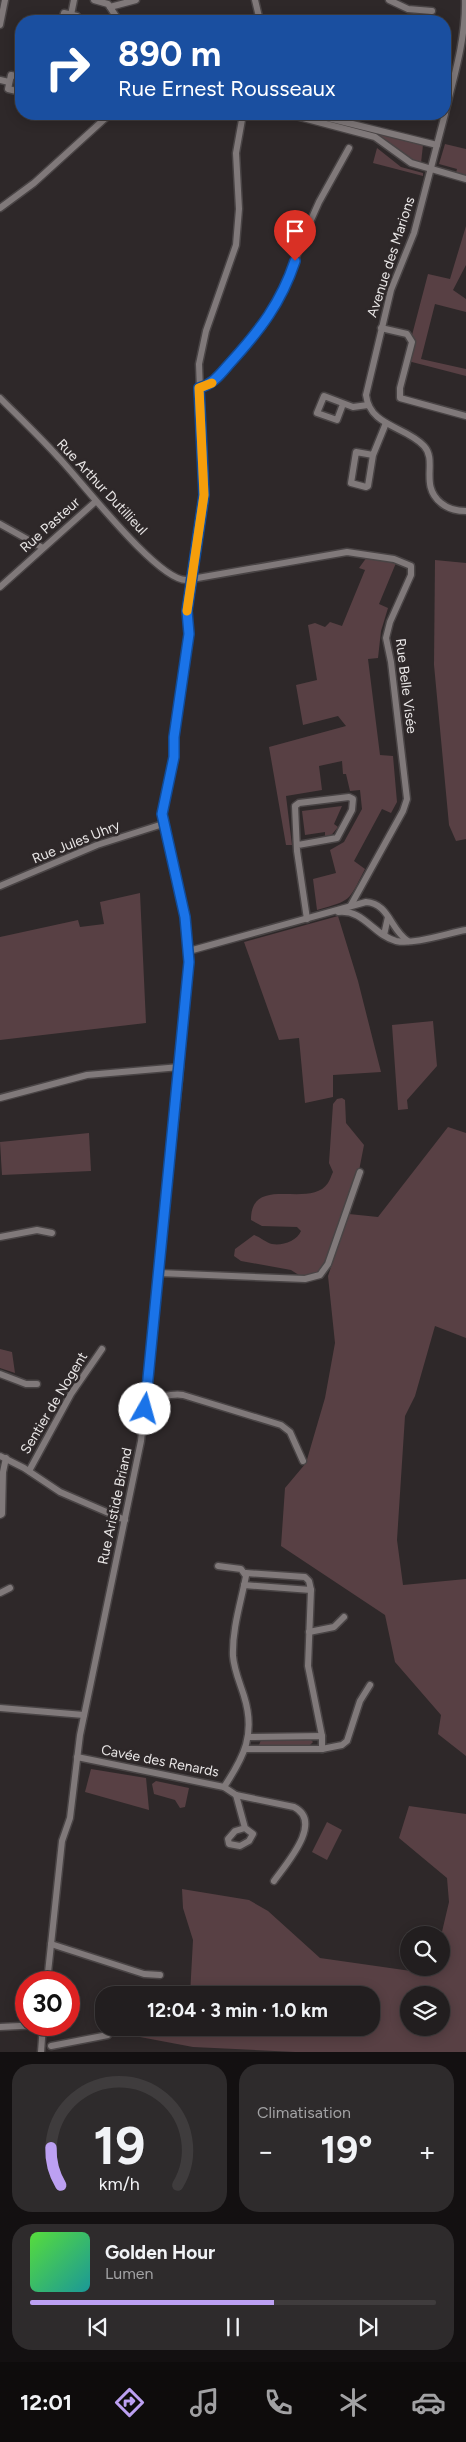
<!DOCTYPE html>
<html lang="fr">
<meta charset="utf-8">
<style>
:root{--surface:#221e1f;--page:#2e2b2c;--text:#f1f3f6;--muted:#a2a2a4;--line:#3f3c3d;--accent:#bca0f2}
body{margin:0;font-family:Figtree,sans-serif;background:var(--page);color:var(--text);height:100vh;display:flex;flex-direction:column;font-size:19px;white-space:nowrap}
*{box-sizing:border-box;margin:0}
p{font-size:16px;color:var(--muted)}
.icon{flex:none;width:28px;height:28px;fill:none;stroke:currentColor;stroke-width:2;stroke-linecap:round;stroke-linejoin:round}
.map{position:relative;height:2052px;overflow:hidden}
.panel{display:flex;flex-direction:column;gap:12px;padding:12px;background:#131011;flex:1}
.panel>*{flex:none}
.banner{position:absolute;left:15px;top:15px;width:436px;height:105px;border-radius:20px;box-shadow:0 2px 12px #0003,0 0 0 1px var(--line);background:#1a4fa0;color:#fff;overflow:hidden}
.fabs{position:absolute;left:400px;top:1926px;display:grid;gap:10px}
.fabs a{display:grid;place-items:center;width:50px;height:50px;border-radius:50%;background:var(--surface);box-shadow:0 2px 12px #0003,0 0 0 1px var(--line);font-size:25px}
.speed{position:absolute;left:15px;top:1971px;display:flex;gap:10px;font-size:25px;font-weight:700;text-align:center}
.speed>*{display:grid;place-content:center;width:65px;height:65px;border-radius:50%;background:var(--surface);box-shadow:0 2px 12px #0003,0 0 0 1px var(--line);line-height:1}
.speed .limit{border:8px solid #d22;background:#fff;color:#111}
.pin{position:absolute;display:grid;place-items:center;width:42px;height:42px;color:#fff;margin:-51px -21px;border-radius:50% 50% 50% 0;rotate:-45deg;box-shadow:0 0 5px #0007}
.pin .icon{rotate:45deg}
.me{position:absolute;width:55px;margin:-28px;rotate:7deg;stroke-linejoin:round;filter:drop-shadow(0 0 4px #0008)}
.turn{display:flex;align-items:center;gap:18px;height:105px;padding:0 20px;font-size:22px}
.turn .icon{width:65px;height:65px;stroke-width:2.5}
.turn b{display:block;font-size:35px;line-height:42px}
.big{font-size:38px;font-weight:700;line-height:1.1}
.panel .widget{flex:1;display:flex;flex-direction:column;justify-content:center;gap:8px;min-width:0;padding:0 18px;border-radius:20px;background:var(--page)}
.panel .dial{align-items:center;gap:0}
.dial svg{height:130px;overflow:visible;fill:none;stroke:var(--line);stroke-width:7;stroke-linecap:round;text-anchor:middle}
.dial text{fill:var(--text);stroke:none}
.song{display:flex;align-items:center;gap:15px}
.cover{width:60px;height:60px;border-radius:8px;background:linear-gradient(135deg,hsl(110 70% 55%),hsl(180 70% 35%))}
.played{height:5px;border-radius:2px;background:linear-gradient(90deg,var(--accent) 60%,var(--line) 60%)}
.keys{display:flex;justify-content:space-around;direction:ltr}
.heat{display:flex;justify-content:space-between;align-items:center;font-size:28px;direction:ltr}
.panel .tiles{flex:1;display:grid;gap:12px;grid-template-columns:1fr 1fr}
.widget:last-child{grid-column:span 2}
.trip{position:absolute;left:95px;top:1986px;width:285px;height:50px;border-radius:20px;background:var(--surface);box-shadow:0 2px 12px #0003,0 0 0 1px var(--line);font-weight:700;line-height:50px;text-align:center}
.tabs{display:flex;height:80px;justify-content:space-around;align-items:center;background:#0e0c0c;color:var(--muted)}
.tabs .icon{width:35px;height:35px}
.tabs .current{color:var(--accent)}
.tabs b{font-size:22px;color:var(--text)}
.map>svg:first-child{display:block}
.green{fill:#584044;fill-rule:evenodd}
.lines{fill:none;stroke-linecap:round;stroke-linejoin:round}
.street-casing{stroke:#494445;stroke-width:9}
.street{stroke:#80797a;stroke-width:6}
.route-casing{stroke:#114b97;stroke-width:12}
.route{stroke:#1a73e8;stroke-width:9}
.slow{stroke:#f59e0b;stroke-width:9}
.labels{text-anchor:middle;dominant-baseline:central;stroke-width:5;stroke-linejoin:round;paint-order:stroke}
.street-label{font-size:14px;fill:#e9e6e6;stroke:#2e2829}
</style>
<div class="map">
<svg width="466" height="2052" viewBox="0 0 466 2052">
<rect width="100%" height="100%" fill="#2e2829"/>
<!-- green -->
<g class="green">
<path d="M378,134L423,145L421,163L411,161Z"/>
<path d="M445,144L466,149V175L456,173L457,169L439,164Z"/>
<path d="M377,148L401,167L423,173V176L373,163Z"/>
<path d="M466,226V265L453,290L466,299V312L435,304L421,359L466,369V376L408,361L411,339L428,274L450,279Z"/>
<path d="M367,557L396,563L379,604L388,608L381,631L378,658L368,659L380,755L393,756L397,802L391,813L382,809L354,861L365,869C348,902 352,900 317,910L313,879L336,873L330,850L344,842L362,809L360,790L350,791L346,774H343L342,761L319,766L322,790L286,796L292,845H286L269,747L346,726L338,716L303,725L296,685L317,680L308,625L315,623L325,627L330,622L342,626L365,570L359,568Z"/>
<path d="M435,560L466,563V839L456,841L449,825L434,665Z"/>
<path d="M342,806L334,824L338,827L329,838H325V832L305,835L302,811Z"/>
<path d="M140,893L146,1023L0,1040V937L78,920L80,927L104,924L100,902Z"/>
<path d="M338,916L358,981L381,1072L333,1075V1097L305,1103L299,1038L279,1040L244,942Z"/>
<path d="M433,1021L437,1066L407,1100L408,1109L398,1110L392,1025Z"/>
<path d="M342,1098L345,1100L346,1123L364,1145L357,1181L328,1264L320,1275L305,1279L291,1270L241,1261L234,1256L235,1249L254,1235C260,1237 267,1243 272,1244C282,1246 297,1241 301,1231L297,1227L262,1226L251,1220C251,1173 310,1210 328,1183C330,1180 331,1176 333,1172L329,1163L333,1104L337,1099Z"/>
<path d="M448,1127L466,1133V1338L435,1326L415,1396L405,1416L397,1540L403,1585L466,1579V1756L438,1734L441,1715L395,1662L385,1615L281,1546L285,1488L306,1463L325,1398L335,1343L328,1276L349,1214L378,1217Z"/>
<path d="M89,1133L91,1171L2,1175L0,1142Z"/>
<path d="M0,1349L12,1352L15,1373L0,1368Z"/>
<path d="M310,1739L313,1742L310,1745H259L261,1740Z"/>
<path d="M91,1769L146,1778L149,1810L85,1792Z"/>
<path d="M156,1781L189,1788L185,1807L180,1808L175,1800L154,1794L152,1784Z"/>
<path d="M409,1806L466,1814V2052H295L193,2047L124,2034L139,2028H371V1995H190L193,1940L183,1908L182,1889L249,1900L268,1911L320,1958L432,1974L434,1968H441V1936L449,1902L447,1878L399,1838ZM409,1995H441V2028H409Z"/>
<path d="M327,1822L342,1830L327,1860L312,1852Z"/>
</g>
<g class="lines">
<defs>
<g id="street">
<path d="M94,0L108,4L119,21"/>
<path d="M255,0L260,21"/>
<path d="M389,0L408,9L432,11"/>
<path d="M110,7L136,0"/>
<path d="M71,15L74,0"/>
<path d="M62,21L64,13L77,16L76,21"/>
<path d="M0,25L5,0"/>
<path d="M21,77L11,75L8,89L21,92"/>
<path d="M0,80L9,82"/>
<path d="M445,113C454,77 466,38 465,0"/>
<path d="M288,114L375,137L411,163L466,179"/>
<path d="M312,114L437,145"/>
<path d="M445,114L414,233L391,290L366,395C370,427 406,426 424,446C438,461 419,485 441,503C448,509 457,511 466,511"/>
<path d="M0,208L34,183L110,114"/>
<path d="M381,328L407,334L412,342L400,388V398L466,416"/>
<path d="M199,388L214,381L262,327L286,286L302,240L319,202L349,148"/>
<path d="M0,398C20,418 40,437 59,458C82,482 157,580 186,580L347,552L394,559L411,566V575L390,622L386,638L391,662L407,799L403,811L351,905"/>
<path d="M343,404L337,420L317,413L324,396L353,407L368,405"/>
<path d="M373,455L356,452L351,483L366,487L368,486L373,455L386,423"/>
<path d="M0,524L43,548"/>
<path d="M0,587L95,502"/>
<path d="M298,845L337,838L352,810L353,799L349,797L299,803L295,806L297,851L307,919"/>
<path d="M0,886L97,845L163,824"/>
<path d="M338,912C364,909 373,935 396,941C414,945 448,933 466,930"/>
<path d="M384,935L388,917"/>
<path d="M189,951L366,902C389,903 391,931 408,941"/>
<path d="M0,1098L87,1075L180,1067"/>
<path d="M0,1237L37,1230L52,1233"/>
<path d="M159,1273L305,1279L320,1275L328,1264L360,1172"/>
<path d="M0,1374L26,1384H37"/>
<path d="M146,1399C159,1400 170,1392 183,1395L281,1425L290,1432L303,1461"/>
<path d="M0,1456L24,1468L60,1492L125,1520"/>
<path d="M29,1471L71,1394L102,1349"/>
<path d="M0,1515L2,1514L3,1472L6,1458"/>
<path d="M218,1566L241,1569L246,1576C241,1602 232,1629 233,1656C234,1670 240,1683 244,1696C256,1734 244,1757 224,1787"/>
<path d="M244,1585L311,1590L309,1581L305,1577L246,1573"/>
<path d="M311,1590L308,1666L322,1736"/>
<path d="M0,1593L10,1588"/>
<path d="M309,1632L334,1627L344,1617"/>
<path d="M0,1708L84,1715"/>
<path d="M246,1749H322V1736L248,1737"/>
<path d="M322,1749L342,1745L347,1741L360,1701L370,1685"/>
<path d="M77,1757L224,1787L236,1795L245,1828L253,1834L249,1841L240,1846L229,1844L228,1839L235,1831L245,1828"/>
<path d="M236,1795L294,1807C324,1822 286,1864 274,1881"/>
<path d="M51,1944L144,1974L160,1975"/>
<path d="M47,1982L62,1841L70,1818L80,1735L141,1441L179,1079L189,956L185,917L162,814L174,757V737L189,634L187,611L204,495L199,364L206,331L236,245L239,209L236,153L243,114"/>
<path d="M0,2027L40,2025"/>
<path d="M51,2046L108,2035"/>
<path d="M41,2052L43,2025"/>
</g>
</defs>
<!-- street casing -->
<use href="#street" class="street-casing"/>
<!-- street -->
<use href="#street" class="street"/>
</g>
<g class="lines">
<defs>
<path id="route" d="M145,1409L189,962L185,917L162,814L174,757V737L189,634L187,611L204,495L199,388C214,384 221,373 231,362C260,330 281,303 295,261"/>
</defs>
<!-- route casing -->
<use href="#route" class="route-casing"/>
<!-- route -->
<use href="#route" class="route"/>
<!-- slow -->
<path class="slow" d="M187,611L204,495L199,388L212,383"/>
</g>
<g class="labels">
<!-- street labels -->
<g class="street-label">
<text transform="translate(391 257) rotate(-72)">Avenue des Marions</text>
<text transform="translate(102 487) rotate(47)">Rue Arthur Dutillieul</text>
<text transform="translate(50 525) rotate(-42)">Rue Pasteur</text>
<text transform="translate(406 686) rotate(83)">Rue Belle Visée</text>
<text transform="translate(76 842) rotate(-22)">Rue Jules Uhry</text>
<text transform="translate(54 1403) rotate(-59)">Sentier de Nogent</text>
<text transform="translate(115 1506) rotate(-78)">Rue Aristide Briand</text>
<text transform="translate(160 1761) rotate(11)">Cavée des Renards</text>
</g>
</g>
</svg>
<div class="fabs">
<a><svg class="icon" aria-label="search" viewBox="0 0 24 24"><circle cx="10" cy="10" r="6"/><path d="M15 15l6 6"/></svg></a>
<a><svg class="icon" aria-label="layers" viewBox="0 0 24 24"><path d="M12 4l9 5-9 5-9-5zM3 14l9 5 9-5"/></svg></a>
</div>
<div class="speed"><div class="limit">30</div></div>
<div class="pin" style="left:295px;top:261px;background:#d93025"><svg class="icon" aria-label="arrive" viewBox="0 0 24 24"><path d="M6 21V4h12l-3 4 3 4H6"/></svg></div>
<svg class="me" style="left:145px;top:1409px" viewBox="-20 -20 40 40"><circle r="19" fill="#fff"/><path d="M0-13L10 11 0 6-10 11z" fill="#1a73e8"/></svg>
<div class="trip">12:04 · 3 min · 1.0 km</div>
<div class="banner">
<div class="turn"><svg class="icon" aria-label="right" viewBox="0 0 24 24"><path d="M7 20v-9h11M14 6l5 5-5 5"/></svg><div><b>890 m</b>Rue Ernest Rousseaux</div></div>
</div>
</div>
<section class="panel">
<div class="tiles">
<div class="widget dial"><svg viewBox="0 0 100 80">
<path d="M14 69A42 42 0 1 1 86 69"/>
<path d="M14 69A42 42 0 0 1 8 46" stroke="#bca0f2"/>
<text x="50" y="56" font-size="32" font-weight="700">19</text>
<text x="50" y="72" font-size="11">km/h</text>
</svg></div>
<div class="widget"><p>Climatisation</p>
<div class="heat"><a>−</a><b class="big">19°</b><a>+</a></div>
</div>
<div class="widget">
<div class="song"><i class="cover"></i><div><b>Golden Hour</b><p>Lumen</p></div></div>
<div class="played"></div>
<div class="keys"><svg class="icon" aria-label="previous" viewBox="0 0 24 24"><path d="M18 5L8 12l10 7zM5 5v14"/></svg><svg class="icon" aria-label="pause" viewBox="0 0 24 24"><path d="M8 5v14M16 5v14"/></svg><svg class="icon" aria-label="next" viewBox="0 0 24 24"><path d="M6 5l10 7-10 7zM19 5v14"/></svg></div>
</div>
</div>
</section>
<nav class="tabs">
<b>12:01</b>
<svg class="icon current" aria-label="directions" viewBox="0 0 24 24"><path d="M12 3l9 9-9 9-9-9zM9 14v-3h6M13 9l2 2-2 2"/></svg>
<svg class="icon" aria-label="music" viewBox="0 0 24 24"><path d="M9 18V5l10-2v13"/><circle cx="6" cy="18" r="3"/><circle cx="16" cy="16" r="3"/></svg>
<svg class="icon" aria-label="phone" viewBox="0 0 24 24"><path d="M5 4h4l2 5-3 2q2 4 5 5l2-3 5 2v4C11 20 4 13 5 4z"/></svg>
<svg class="icon" aria-label="climate" viewBox="0 0 24 24"><path d="M12 3v18M4 7l16 10M4 17L20 7"/></svg>
<svg class="icon" aria-label="car" viewBox="0 0 24 24"><path d="M5 17H2v-5l4-1 3-4h7l3 4 3 1v5h-3M9 17h6M6 11h13"/><circle cx="7" cy="17" r="2"/><circle cx="17" cy="17" r="2"/></svg>
</nav>
